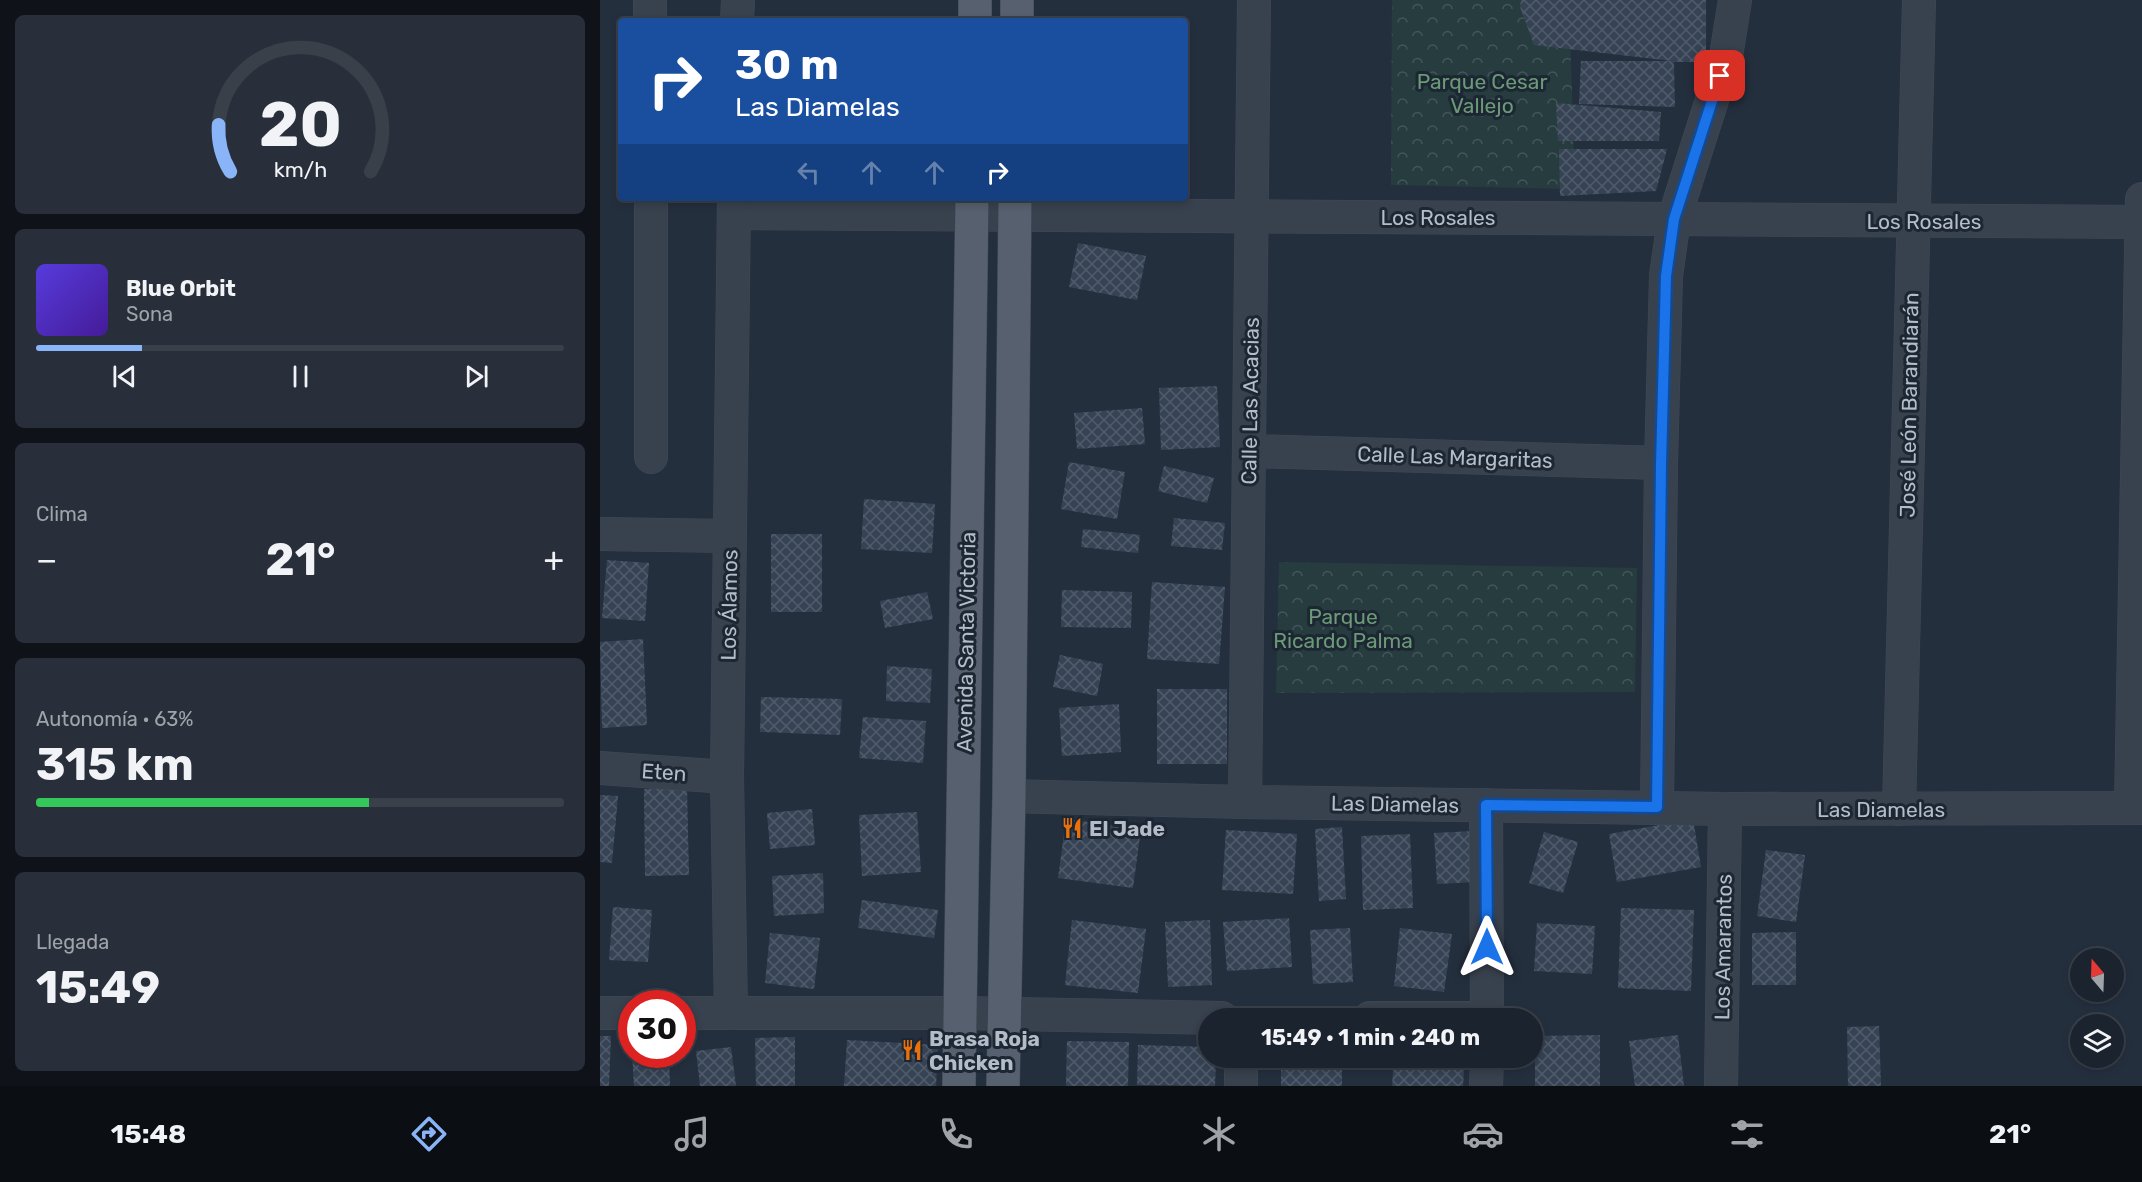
<!DOCTYPE html>
<html lang="es">
<meta charset="utf-8">
<style>
:root{--surface:#1b232e;--page:#282f3a;--text:#f1f3f6;--muted:#a0a4aa;--line:#39404a;--accent:#8ab4f8}
body{margin:0;font-family:Rubik,sans-serif;background:var(--page);color:var(--text);height:100vh;display:flex;flex-direction:column;font-size:22px;white-space:nowrap}
*{box-sizing:border-box;margin:0}
p{font-size:20px;color:var(--muted)}
.icon{flex:none;width:33px;height:33px;fill:none;stroke:currentColor;stroke-width:2;stroke-linecap:round;stroke-linejoin:round}
.map{position:relative;flex:1;overflow:hidden}
.panel{display:flex;flex-direction:column;gap:15px;padding:15px;background:#0f1319;width:600px}
.panel>*{flex:none}
.guide{position:absolute;left:18px;top:18px;width:570px;height:183px;border-radius:6px;box-shadow:0 3px 9px #0003,0 0 0 2px var(--line);background:#1a4fa0;color:#fff;overflow:hidden}
.needle{width:39px;rotate:341deg}
.fabs{position:absolute;left:1470px;top:948px;display:grid;gap:12px}
.fabs a{display:grid;place-items:center;width:54px;height:54px;border-radius:50%;background:var(--surface);box-shadow:0 3px 9px #0003,0 0 0 2px var(--line);font-size:30px}
.speed{position:absolute;left:18px;top:990px;display:flex;gap:12px;font-size:30px;font-weight:700;text-align:center}
.speed>*{display:grid;place-content:center;width:78px;height:78px;border-radius:50%;background:var(--surface);box-shadow:0 3px 9px #0003,0 0 0 2px var(--line);line-height:1}
.speed .limit{border:9px solid #d22;background:#fff;color:#111}
.pin{position:absolute;display:grid;place-items:center;width:51px;height:51px;color:#fff;margin:-26px;border-radius:12px;box-shadow:0 3px 9px #0006}
.me{position:absolute;width:66px;margin:-33px;rotate:0deg;stroke-linejoin:round;filter:drop-shadow(0 0 4px #0008)}
.turn{display:flex;align-items:center;gap:21px;height:126px;padding:0 18px;font-size:27px}
.turn .icon{width:78px;height:78px;stroke-width:2.5}
.turn b{display:block;font-size:42px;line-height:51px}
.lanes{display:flex;align-items:center;height:57px;padding:0 18px;background:#0003;justify-content:center;gap:30px;direction:ltr}
.lanes .off{opacity:.35}
.big{font-size:45px;font-weight:700;line-height:1.1}
.panel .widget{flex:1;display:flex;flex-direction:column;justify-content:center;gap:9px;min-width:0;padding:0 21px;border-radius:9px;background:var(--page)}
.panel .dial{align-items:center;gap:0}
.dial svg{height:156px;overflow:visible;fill:none;stroke:var(--line);stroke-width:7;stroke-linecap:round;text-anchor:middle}
.dial text{fill:var(--text);stroke:none}
.song{display:flex;align-items:center;gap:18px}
.cover{width:72px;height:72px;border-radius:9px;background:linear-gradient(135deg,hsl(250 70% 55%),hsl(260 70% 35%))}
.played{height:6px;border-radius:3px;background:linear-gradient(90deg,var(--accent) 20%,var(--line) 20%)}
.keys{display:flex;justify-content:space-around;direction:ltr}
.heat{display:flex;justify-content:space-between;align-items:center;font-size:33px;direction:ltr}
.charge{height:9px;border-radius:4px;background:linear-gradient(90deg,#34c759 63%,var(--line) 0)}
.trip{position:absolute;left:598px;top:1008px;width:345px;height:60px;border-radius:30px;background:var(--surface);box-shadow:0 3px 9px #0003,0 0 0 2px var(--line);font-weight:700;line-height:60px;text-align:center}
.tab-bar{display:flex;height:96px;justify-content:space-around;align-items:center;background:#0b0e12;color:var(--muted)}
.tab-bar .icon{width:42px;height:42px}
.tab-bar .on{color:var(--accent)}
.tab-bar b{font-size:27px;color:var(--text)}
main{display:flex;flex:1;min-height:0}
.map>svg:first-child{display:block}
.forest{fill:url(#forest-crowns)}
.building{fill:url(#building-cross-hatch)}
.lines{fill:none;stroke-linecap:round;stroke-linejoin:round}
.minor-casing{stroke:#414a57;stroke-width:34}
.major-casing{stroke:#414a57;stroke-width:34}
.minor{stroke:#38414e;stroke-width:33}
.major{stroke:#56606e;stroke-width:33}
.route-casing{stroke:#114b97;stroke-width:15}
.route{stroke:#1a73e8;stroke-width:10}
.labels{text-anchor:middle;dominant-baseline:central;stroke-width:6;stroke-linejoin:round;paint-order:stroke}
.park-label{font-size:21px;fill:#6b9a76;stroke:#1d2633}
.street-label{font-size:21px;fill:#b4bcc9;stroke:#1d2633}
.poi-label{font-size:21px;font-weight:bold;fill:#b4bcc9;stroke:#1d2633;text-anchor:start}
</style>
<main>
<section class="panel">
<div class="widget dial"><svg viewBox="0 0 100 80">
<path d="M14 69A42 42 0 1 1 86 69"/>
<path d="M14 69A42 42 0 0 1 8 45" stroke="#8ab4f8"/>
<text x="50" y="56" font-size="32" font-weight="700">20</text>
<text x="50" y="72" font-size="11">km/h</text>
</svg></div>
<div class="widget">
<div class="song"><i class="cover"></i><div><b>Blue Orbit</b><p>Sona</p></div></div>
<div class="played"></div>
<div class="keys"><svg class="icon" aria-label="previous" viewBox="0 0 24 24"><path d="M18 5L8 12l10 7zM5 5v14"/></svg><svg class="icon" aria-label="pause" viewBox="0 0 24 24"><path d="M8 5v14M16 5v14"/></svg><svg class="icon" aria-label="next" viewBox="0 0 24 24"><path d="M6 5l10 7-10 7zM19 5v14"/></svg></div>
</div>
<div class="widget"><p>Clima</p>
<div class="heat"><a>−</a><b class="big">21°</b><a>+</a></div>
</div>
<div class="widget"><p>Autonomía · 63%</p><b class="big">315 km</b><div class="charge"></div></div>
<div class="widget"><p>Llegada</p><b class="big">15:49</b></div>
</section>
<div class="map">
<svg width="1542" height="1086" viewBox="0 0 1542 1086">
<defs>
<pattern id="forest-crowns" width="20" height="18" patternUnits="userSpaceOnUse" patternTransform="scale(1.5)"><rect width="20" height="18" fill="#263c3f"/><path d="M2 6a3 3 0 1 1 6 0M12 15a3 3 0 1 1 6 0" fill="none" stroke="#435659"/></pattern>
<pattern id="building-cross-hatch" width="8" height="8" patternUnits="userSpaceOnUse" patternTransform="scale(1.5)"><rect width="8" height="8" fill="#364354"/><path d="M0 0l8 8M0 8l8-8" fill="none" stroke="#515c6b"/></pattern>
</defs>
<rect width="100%" height="100%" fill="#242f3e"/>
<!-- forest -->
<g class="forest">
<path d="M792,0H969L975,189L791,185Z"/>
<path d="M679,562L1037,568L1035,692L676,693Z"/>
</g>
<!-- building -->
<g class="building">
<path d="M921,0H1106V62H1074L1075,107L979,104L981,61H1072L934,45L920,7Z"/>
<path d="M956,103L1061,112L1059,141H958Z"/>
<path d="M959,149H1067L1056,191L960,196Z"/>
<path d="M478,243L546,256L537,300L469,287Z"/>
<path d="M617,386L620,447L561,450L559,388Z"/>
<path d="M542,408L545,444L477,449L474,413Z"/>
<path d="M469,462L525,472L517,519L461,509Z"/>
<path d="M564,466L614,478L607,503L558,491Z"/>
<path d="M264,499L335,504L332,553L261,549Z"/>
<path d="M574,518L625,523L622,550L571,546Z"/>
<path d="M483,529L540,535L538,553L481,547Z"/>
<rect x="171" y="534" width="51" height="78"/>
<path d="M7,560L49,563L45,621L2,618Z"/>
<path d="M552,582L625,587L619,664L547,659Z"/>
<path d="M462,590L532,592L531,628L461,627Z"/>
<path d="M327,592L333,619L285,628L280,601Z"/>
<path d="M43,639L47,725L2,728L0,642Z"/>
<path d="M460,655L503,664L497,696L453,687Z"/>
<path d="M287,666L332,669L330,703L286,701Z"/>
<rect x="557" y="689" width="70" height="75"/>
<path d="M161,697L242,699L240,735L160,732Z"/>
<path d="M519,704L521,752L462,756L459,708Z"/>
<path d="M263,717L326,721L323,763L259,758Z"/>
<path d="M87,788L89,875L45,876L44,789Z"/>
<path d="M0,795L18,796L12,863L0,862Z"/>
<path d="M212,809L215,845L170,849L167,813Z"/>
<path d="M317,812L321,872L262,876L259,815Z"/>
<path d="M466,819L541,829L533,888L458,878Z"/>
<path d="M1093,819L1101,867L1017,882L1009,834Z"/>
<path d="M742,827L746,899L719,901L715,829Z"/>
<path d="M626,830L697,834L693,894L622,890Z"/>
<path d="M874,831L876,882L837,884L834,833Z"/>
<path d="M944,832L978,842L963,893L929,883Z"/>
<path d="M810,834L813,908L763,910L761,836Z"/>
<path d="M1166,850L1205,855L1196,922L1157,916Z"/>
<path d="M223,873L224,913L174,916L172,876Z"/>
<path d="M262,900L338,910L334,938L258,928Z"/>
<path d="M13,907L52,910L48,962L9,960Z"/>
<path d="M1021,908L1094,910L1091,991L1018,988Z"/>
<path d="M689,918L692,967L627,971L623,922Z"/>
<path d="M472,920L546,929L538,993L465,985Z"/>
<path d="M610,920L612,985L568,987L565,922Z"/>
<path d="M937,923L995,926L992,974L934,971Z"/>
<path d="M750,928L753,982L713,984L710,930Z"/>
<path d="M800,928L852,934L844,992L794,986Z"/>
<path d="M1196,932V985H1152V933Z"/>
<path d="M170,933L220,938L214,989L165,983Z"/>
<path d="M1279,1026L1281,1086H1248L1247,1027Z"/>
<path d="M1000,1035V1086H935V1036Z"/>
<path d="M1078,1035L1084,1086H1035L1029,1041Z"/>
<path d="M0,1036H11L9,1086H0Z"/>
<path d="M195,1037V1086H156L155,1038Z"/>
<path d="M247,1040L338,1045L336,1086H244Z"/>
<path d="M467,1041L529,1042L528,1086H466Z"/>
<path d="M538,1045L609,1047V1058H616L615,1086L537,1085Z"/>
<path d="M131,1047L136,1086H100L96,1051Z"/>
<path d="M32,1054H69L70,1086H34Z"/>
<rect x="681" y="1058" width="61" height="28"/>
<path d="M794,1058H865L863,1086H792Z"/>
</g>
<g class="lines">
<defs>
<g id="minor">
<path d="M50,0V21"/>
<path d="M137,21L138,0"/>
<path d="M51,198V457"/>
<path d="M134,213L1542,222"/>
<path d="M649,451L1061,463"/>
<path d="M0,534L130,536"/>
<path d="M0,768L127,777"/>
<path d="M409,796L645,802L1125,809L1542,808"/>
<path d="M645,802L654,0"/>
<path d="M886,805L887,1018"/>
<path d="M1057,807L1061,463L1066,276L1074,219L1126,56L1135,0"/>
<path d="M1531,807L1542,199"/>
<path d="M1299,809L1319,0"/>
<path d="M0,1013H32"/>
<path d="M82,1013H360L622,1018"/>
<path d="M131,1013L127,777L134,198"/>
<path d="M770,1018H887"/>
<path d="M641,1086V1058"/>
<path d="M886,1086L887,1058"/>
<path d="M1121,1086L1125,809"/>
</g>
<g id="major">
<path d="M375,21V0"/>
<path d="M417,21V0"/>
<path d="M359,1086L372,198"/>
<path d="M403,1086L409,796L415,198"/>
</g>
</defs>
<!-- minor casing -->
<use href="#minor" class="minor-casing"/>
<!-- major casing -->
<use href="#major" class="major-casing"/>
<!-- minor -->
<use href="#minor" class="minor"/>
<!-- major -->
<use href="#major" class="major"/>
</g>
<g class="lines">
<defs>
<path id="route" d="M887,947L886,805L1057,807L1061,464L1066,276L1074,219L1120,76"/>
</defs>
<!-- route casing -->
<use href="#route" class="route-casing"/>
<!-- route -->
<use href="#route" class="route"/>
</g>
<!-- icons -->
<defs>
<symbol id="restaurant-bare" viewBox="-9 -9 18 18"><path d="M-5-6h1v4h1v-4h1v4h1v-4h1v5L-1.5 .5V6h-2V.5L-5-1ZM5-6V6H3V1.5H1.5Q1.5-4 5-6Z" fill="#e8710a" stroke="#1d2633" stroke-width="2.5" paint-order="stroke"/></symbol>
</defs>
<g fill-rule="evenodd">
<use href="#restaurant-bare" x="457" y="813" width="30" height="30"/>
<use href="#restaurant-bare" x="297" y="1035" width="30" height="30"/>
</g>
<g class="labels">
<!-- park labels -->
<g class="park-label">
<text x="882" y="81">Parque Cesar<tspan x="882" dy="24">Vallejo</tspan></text>
<text x="743" y="616">Parque<tspan x="743" dy="24">Ricardo Palma</tspan></text>
</g>
<!-- street labels -->
<g class="street-label">
<text x="838" y="217">Los Rosales</text>
<text x="1324" y="221">Los Rosales</text>
<text transform="translate(650 401) rotate(-89)">Calle Las Acacias</text>
<text transform="translate(1309 405) rotate(-89)">José León Barandiarán</text>
<text transform="translate(855 457) rotate(2)">Calle Las Margaritas</text>
<text transform="translate(129 605) rotate(-89)">Los Álamos</text>
<text transform="translate(366 642) rotate(-89)">Avenida Santa Victoria</text>
<text transform="translate(64 772) rotate(4)">Eten</text>
<text transform="translate(795 804) rotate(1)">Las Diamelas</text>
<text x="1281" y="809">Las Diamelas</text>
<text transform="translate(1123 947) rotate(-89)">Los Amarantos</text>
</g>
<!-- poi labels -->
<g class="poi-label">
<text x="489" y="828">El Jade</text>
<text x="329" y="1038">Brasa Roja<tspan x="329" dy="24">Chicken</tspan></text>
</g>
</g>
</svg>
<div class="fabs">
<a><svg class="needle" viewBox="-14 -14 28 28"><path d="M0-13l5 13h-10z" fill="#e53935"/><path d="M0 13l5-13h-10z" fill="#a0a4aa"/></svg></a>
<a><svg class="icon" aria-label="layers" viewBox="0 0 24 24"><path d="M12 4l9 5-9 5-9-5zM3 14l9 5 9-5"/></svg></a>
</div>
<div class="speed"><div class="limit">30</div></div>
<div class="pin" style="left:1120px;top:76px;background:#d93025"><svg class="icon" aria-label="arrive" viewBox="0 0 24 24"><path d="M6 21V4h12l-3 4 3 4H6"/></svg></div>
<svg class="me" style="left:887px;top:947px" viewBox="-20 -20 40 40"><path d="M0-17L14 15 0 8-14 15z" fill="#1a73e8" stroke="#fff" stroke-width="4"/></svg>
<div class="trip">15:49 · 1 min · 240 m</div>
<div class="guide">
<div class="turn"><svg class="icon" aria-label="right" viewBox="0 0 24 24"><path d="M7 20v-9h11M14 6l5 5-5 5"/></svg><div><b>30 m</b>Las Diamelas</div></div>
<div class="lanes"><svg class="icon off" aria-label="left" viewBox="0 0 24 24"><path d="M17 20v-9H6M10 6l-5 5 5 5"/></svg><svg class="icon off" aria-label="ahead" viewBox="0 0 24 24"><path d="M12 20V5M6 11l6-6 6 6"/></svg><svg class="icon off" aria-label="ahead" viewBox="0 0 24 24"><path d="M12 20V5M6 11l6-6 6 6"/></svg><svg class="icon" aria-label="right" viewBox="0 0 24 24"><path d="M7 20v-9h11M14 6l5 5-5 5"/></svg></div>
</div>
</div>
</main>
<nav class="tab-bar">
<b>15:48</b>
<svg class="icon on" aria-label="directions" viewBox="0 0 24 24"><path d="M12 3l9 9-9 9-9-9zM9 14v-3h6M13 9l2 2-2 2"/></svg>
<svg class="icon" aria-label="music" viewBox="0 0 24 24"><path d="M9 18V5l10-2v13"/><circle cx="6" cy="18" r="3"/><circle cx="16" cy="16" r="3"/></svg>
<svg class="icon" aria-label="phone" viewBox="0 0 24 24"><path d="M5 4h4l2 5-3 2q2 4 5 5l2-3 5 2v4C11 20 4 13 5 4z"/></svg>
<svg class="icon" aria-label="climate" viewBox="0 0 24 24"><path d="M12 3v18M4 7l16 10M4 17L20 7"/></svg>
<svg class="icon" aria-label="car" viewBox="0 0 24 24"><path d="M5 17H2v-5l4-1 3-4h7l3 4 3 1v5h-3M9 17h6M6 11h13"/><circle cx="7" cy="17" r="2"/><circle cx="17" cy="17" r="2"/></svg>
<svg class="icon" aria-label="filters" viewBox="0 0 24 24"><path d="M4 7h16M4 17h16"/><circle cx="9" cy="7" r="2"/><circle cx="15" cy="17" r="2"/></svg>
<b>21°</b>
</nav>
